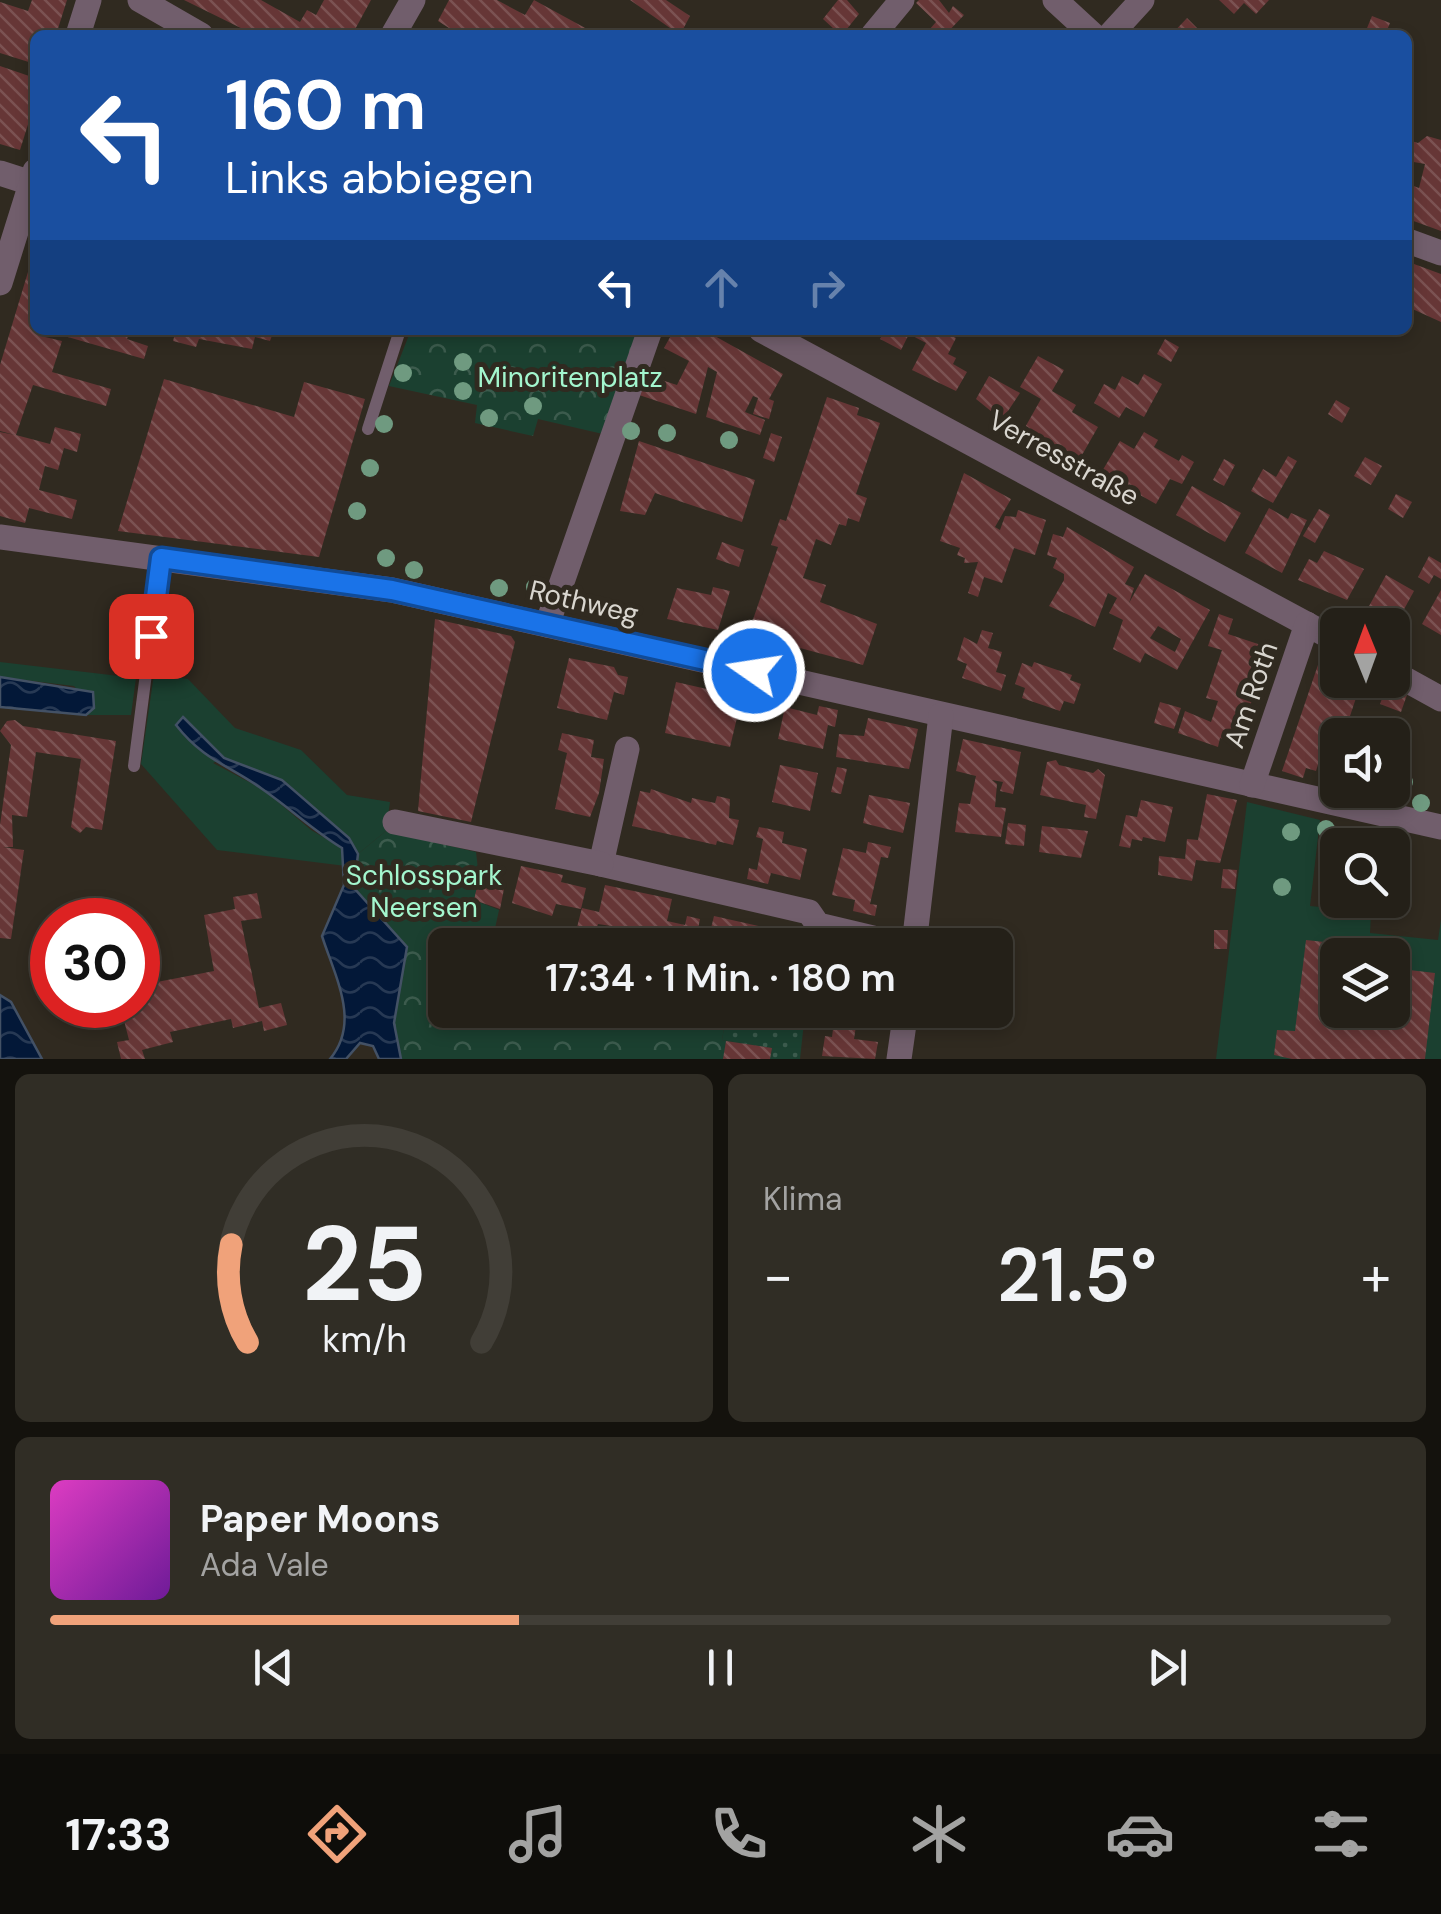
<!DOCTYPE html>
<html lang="de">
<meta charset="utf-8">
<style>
:root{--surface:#242018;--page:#302d25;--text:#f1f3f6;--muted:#a3a3a2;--line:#413e37;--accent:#f0a27a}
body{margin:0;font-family:"DM Sans",sans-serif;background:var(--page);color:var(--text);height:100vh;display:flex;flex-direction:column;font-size:38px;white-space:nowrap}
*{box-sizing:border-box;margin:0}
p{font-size:32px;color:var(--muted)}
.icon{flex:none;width:55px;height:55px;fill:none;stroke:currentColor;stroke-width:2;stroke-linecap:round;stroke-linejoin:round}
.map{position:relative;height:1059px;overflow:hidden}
.sheet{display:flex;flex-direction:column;gap:15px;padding:15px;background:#14120d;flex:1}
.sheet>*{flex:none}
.hud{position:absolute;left:30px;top:30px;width:1382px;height:305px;border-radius:15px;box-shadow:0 5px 15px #0003,0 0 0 2px var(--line);background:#1a4fa0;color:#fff;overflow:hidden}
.needle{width:65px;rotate:359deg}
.buttons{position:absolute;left:1320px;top:608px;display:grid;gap:20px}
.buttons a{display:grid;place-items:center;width:90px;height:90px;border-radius:15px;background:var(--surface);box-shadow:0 5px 15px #0003,0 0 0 2px var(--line);font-size:50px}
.speed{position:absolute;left:30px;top:898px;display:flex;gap:20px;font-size:50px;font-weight:700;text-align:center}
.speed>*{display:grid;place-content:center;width:130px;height:130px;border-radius:50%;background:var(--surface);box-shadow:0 5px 15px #0003,0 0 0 2px var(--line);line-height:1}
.speed .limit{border:15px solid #d22;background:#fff;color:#111}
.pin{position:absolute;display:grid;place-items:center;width:85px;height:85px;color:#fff;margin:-42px;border-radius:20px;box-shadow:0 5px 15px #0006}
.me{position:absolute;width:110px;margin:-55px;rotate:283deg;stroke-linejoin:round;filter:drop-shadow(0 0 8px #0008)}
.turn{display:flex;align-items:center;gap:35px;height:210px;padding:0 30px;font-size:45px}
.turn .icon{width:130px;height:130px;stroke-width:2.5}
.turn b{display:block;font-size:70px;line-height:85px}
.lanes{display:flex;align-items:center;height:95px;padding:0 30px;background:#0003;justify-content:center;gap:50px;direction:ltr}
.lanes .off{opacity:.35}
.big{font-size:75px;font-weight:600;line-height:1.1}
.sheet .card{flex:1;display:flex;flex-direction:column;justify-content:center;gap:15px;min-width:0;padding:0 35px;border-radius:15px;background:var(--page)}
.sheet .dial{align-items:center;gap:0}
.dial svg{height:260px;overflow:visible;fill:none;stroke:var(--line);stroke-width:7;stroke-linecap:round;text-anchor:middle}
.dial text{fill:var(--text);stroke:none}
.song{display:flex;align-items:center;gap:30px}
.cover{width:120px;height:120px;border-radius:15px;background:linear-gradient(135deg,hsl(310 70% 55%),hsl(280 70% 35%))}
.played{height:10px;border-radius:5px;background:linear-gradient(90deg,var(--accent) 35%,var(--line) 35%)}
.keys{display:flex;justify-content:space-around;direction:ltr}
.heat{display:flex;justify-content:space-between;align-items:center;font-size:55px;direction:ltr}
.sheet .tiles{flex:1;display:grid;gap:15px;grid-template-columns:1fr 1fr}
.card:last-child{grid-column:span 2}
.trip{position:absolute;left:428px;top:928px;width:585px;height:100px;border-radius:15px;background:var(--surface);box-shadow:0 5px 15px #0003,0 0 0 2px var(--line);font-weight:600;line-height:100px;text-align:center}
.tabs{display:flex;height:160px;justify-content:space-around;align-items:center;background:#0e0d0a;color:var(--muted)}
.tabs .icon{width:70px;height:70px}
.tabs .on{color:var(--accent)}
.tabs b{font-size:45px;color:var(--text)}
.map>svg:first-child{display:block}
.grass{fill:#1b4030;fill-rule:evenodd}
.forest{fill:url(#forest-crowns)}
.garden{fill:url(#garden-dots)}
.water{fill:url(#water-waves);stroke:#435165;stroke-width:2.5}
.building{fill:url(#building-back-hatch);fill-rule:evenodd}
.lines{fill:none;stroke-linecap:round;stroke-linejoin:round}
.service{stroke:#715e6c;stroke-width:12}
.minor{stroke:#715e6c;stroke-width:25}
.tertiary{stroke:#715e6c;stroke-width:25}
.tree{fill:#6f9a80}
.route-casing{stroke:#114b97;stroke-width:25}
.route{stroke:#1a73e8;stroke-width:18}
.labels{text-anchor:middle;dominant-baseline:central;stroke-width:10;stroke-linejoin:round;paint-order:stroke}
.park-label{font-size:28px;fill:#a3f6ce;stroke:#302a20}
.street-label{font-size:28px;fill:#d9d6cf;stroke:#302a20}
</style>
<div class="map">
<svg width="1441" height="1059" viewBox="0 0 1441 1059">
<defs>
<pattern id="forest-crowns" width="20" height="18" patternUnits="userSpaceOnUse" patternTransform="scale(2.5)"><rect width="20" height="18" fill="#1b4030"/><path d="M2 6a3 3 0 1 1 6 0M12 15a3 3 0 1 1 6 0" fill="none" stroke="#3c5b4d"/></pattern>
<pattern id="garden-dots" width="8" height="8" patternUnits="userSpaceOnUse" patternTransform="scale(2.5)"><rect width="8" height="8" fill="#1b4030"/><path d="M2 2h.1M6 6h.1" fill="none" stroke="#3c5b4d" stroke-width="1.8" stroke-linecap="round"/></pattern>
<pattern id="water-waves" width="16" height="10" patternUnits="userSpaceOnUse" patternTransform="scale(2.5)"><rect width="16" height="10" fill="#031838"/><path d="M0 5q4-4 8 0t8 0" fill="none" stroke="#273954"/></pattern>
<pattern id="building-back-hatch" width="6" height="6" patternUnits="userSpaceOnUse" patternTransform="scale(2.5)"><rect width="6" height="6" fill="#663636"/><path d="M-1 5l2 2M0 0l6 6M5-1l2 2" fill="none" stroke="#7b5252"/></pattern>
</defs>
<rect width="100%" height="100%" fill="#302a20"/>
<!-- grass -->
<g class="grass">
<path d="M0,662L136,678L131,715H86L94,708L74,686L0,677Z"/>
<path d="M154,674L188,679L235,728L301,750L347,795L390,802L386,831L358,854L349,838L282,780L224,758L213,763L264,790L311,830L342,848L346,866L217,850L141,764Z"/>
<path d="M1247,802L1320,820L1310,906L1371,912L1370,933L1438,940L1441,920V1059H1216ZM1338,955H1392V1010H1338Z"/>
</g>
<!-- forest -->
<g class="forest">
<path d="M411,330H638L603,434L538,419L533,436L475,423L477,405L389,386Z"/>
<path d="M386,831L476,852L479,878L474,900L499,910L492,942L501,945H445V1010H727L722,1040L772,1048L771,1059H401L394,1023L407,947L354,887L358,854Z"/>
</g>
<!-- garden -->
<path class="garden" d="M727,1010L805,1013L800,1059H771L772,1048L722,1040Z"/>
<!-- water -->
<g class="water">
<path d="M0,677L93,692L94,708L86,715L0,707Z"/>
<path d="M183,717L224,758L282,780L349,838L358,854L354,888L407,947L394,1023L401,1059H379L373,1046L360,1043L346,1059H330C361,1022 335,977 322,936L344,885L342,848C314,831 292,810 265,791C231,766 204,761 176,725Z"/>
<path d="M0,995L11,1002L42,1059H0Z"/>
</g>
<!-- building -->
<g class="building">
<path d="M32,0H67L56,35H35V64L0,53V2L28,11Z"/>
<path d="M184,0H261L300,22L307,10L316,15L324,0H371L352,35H255Z"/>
<path d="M449,0H497L525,15L534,0L598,35H460L438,21Z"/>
<path d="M630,0H666L690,16L680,35Z"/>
<path d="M838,0H847L859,14L842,35H829L834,29L823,19Z"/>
<path d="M919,0H939L949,13L953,6L964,15L945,35H935L929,30L936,22L916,3Z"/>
<path d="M1219,0H1269L1256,14L1244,3L1234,14Z"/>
<path d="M1372,16L1390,23L1385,35L1365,33Z"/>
<path d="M1187,18L1204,35H1171Z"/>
<path d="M0,66L35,78V102L20,150L0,144Z"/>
<path d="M1427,136L1441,140V231L1408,219V184L1419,188L1425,164L1408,161V140L1418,143Z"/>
<path d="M34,252L35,330H47L45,337L62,341L52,372L111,389L106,406L33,385L16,435L50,444L55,427L81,434L77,452L64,448L58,470L45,466L39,490L77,500L72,519L29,508L25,523L0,516V432L15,435L0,431V365Z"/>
<path d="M1414,264L1441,274V322L1408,307V278Z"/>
<path d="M130,330L127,339L148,346L144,359L47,331Z"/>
<path d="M176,330H274L270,341L255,337L252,349L199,339L196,347L173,341Z"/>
<path d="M674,330H704L783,374L769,399L774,401L769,419L753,414L758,398L753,396L745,412L765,420L760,435L706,417L717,372L708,367L696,414L639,395L646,375L677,385L689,361L664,348Z"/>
<path d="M885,330H942L956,338L948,354L956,358L953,364L967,372L956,391L912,370L926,343L909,334L901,350L880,339Z"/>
<path d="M1165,339L1179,347L1171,362L1157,354Z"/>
<path d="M1038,356L1064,370L1052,391L1076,405L1072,412L1098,427L1078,462L1023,431L1041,399L1020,387Z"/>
<path d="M1144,374L1162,384L1144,417L1126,407L1119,418L1094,403L1104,384L1115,390L1122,376L1138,385Z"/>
<path d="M989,376L1020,393L1002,420L976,399Z"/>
<path d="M164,379L294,417L304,382L365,399L319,557L118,531Z"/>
<path d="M827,397L859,408L857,415L880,423L856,494L867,498L859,522L848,518L846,526L839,524L831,545L816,539L803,578L826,585L820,602L877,624L863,665L748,634L778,547L771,545L780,519L786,521Z"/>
<path d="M1336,400L1350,408L1342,423L1328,414Z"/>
<path d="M1144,432L1158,440L1154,447L1179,461L1182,455L1194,462L1182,484L1170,479L1156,504L1101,473L1120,441L1134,449Z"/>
<path d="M771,433L782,437L774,462L763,458Z"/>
<path d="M639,441L755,480L742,522L655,493L645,515L620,511Z"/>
<path d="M1288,456L1297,461L1273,503L1251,491L1263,469L1276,477Z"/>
<path d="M1365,457L1382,466L1371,485L1354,476Z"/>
<path d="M1224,459L1235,465L1224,486L1213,480Z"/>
<path d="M964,473L1011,499L995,527L1000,530L1005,516L1016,517L1018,510L1046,520L1035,555L1014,548L1002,583L984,577L978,597L968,593L978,562L964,563L965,558L957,555L960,548L940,541Z"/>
<path d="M1192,486L1241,513L1225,542L1176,515Z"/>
<path d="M1396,494L1412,502L1403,518L1388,509Z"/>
<path d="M1269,508L1288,519L1291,513L1307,520L1282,573L1245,553Z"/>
<path d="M1319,509L1330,515L1315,543L1303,536Z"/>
<path d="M1067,527L1134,567L1125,584L1134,588L1129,603L1145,574L1210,610L1177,670L1145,653L1140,663L1113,649L1123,620L1109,613L1117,598L1108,593L1095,627L1049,606L1064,580V574L1053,568L1057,558L1047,555L1053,534L1063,537ZM1158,626L1181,639L1175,652L1150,638Z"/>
<path d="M722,542L744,550L739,567L716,559Z"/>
<path d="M1324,551L1364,569L1347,600L1298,580L1309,559L1317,563Z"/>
<path d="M1429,556L1441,563V579L1434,575L1429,584L1418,577Z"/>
<path d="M1386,575L1414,591L1396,624L1368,608Z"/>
<path d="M713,587L730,591L718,630L667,619L677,588L711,595Z"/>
<path d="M1441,590V635L1422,624Z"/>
<path d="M1219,614L1233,619L1228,634L1270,648L1237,744L1220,738L1218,747L1178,733L1185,711L1211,722L1218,701L1206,698L1222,650L1208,646Z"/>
<path d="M435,619L511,636L515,642L471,822L418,811Z"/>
<path d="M982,630L993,633L988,648L1002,652L996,672L1006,675L1001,691L962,678L967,664L957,660L964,637L977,644Z"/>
<path d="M1321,656L1338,662V680H1362L1346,728L1357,732L1338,735V760L1321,755L1316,771L1306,768L1303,778L1282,771Z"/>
<path d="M569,658L614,667L618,675L628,677L624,695L614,692L607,720L557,708Z"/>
<path d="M1034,662L1072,675L1070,680L1081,684L1074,704L1064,701L1060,711L1022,698L1025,688L1015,684L1022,663L1032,667Z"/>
<path d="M676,682L742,697L730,747L665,733Z"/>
<path d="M1387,685L1408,692L1401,712L1380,704Z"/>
<path d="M1160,702L1181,708L1174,729L1154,723Z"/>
<path d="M819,706L838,710L835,727L828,725L823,749L778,739L785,707L817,715Z"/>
<path d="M868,718L918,729L909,769L836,757L839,734L864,736Z"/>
<path d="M15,720L23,726L116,741L102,830L86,827L80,833L71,827L81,759L36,752L27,817L12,815L13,847H3L24,850L11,939L0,938V825L11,745L0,731L7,721Z"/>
<path d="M562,733L594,740L591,757L604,759L599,793L590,817L555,809L567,753L558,750Z"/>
<path d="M963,739L1021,752L1013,794L1000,791L1003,782L992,780L997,784L995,807L1006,808L1001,837L955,832L959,803L970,804L976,776L956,771Z"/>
<path d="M1056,760L1059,765L1093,773L1098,769L1105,775L1096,819L1084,817L1086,805L1040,795L1047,762Z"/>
<path d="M780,765L818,773L810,811L772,802Z"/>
<path d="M837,767L847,769L841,794L831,792Z"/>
<path d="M651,789L691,803L692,798L715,803L717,796L730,799L729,818L739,820L733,845L717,841L716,845L632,826L640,791L650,793Z"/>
<path d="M1207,794L1237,800L1220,863L1196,860L1192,881L1158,875L1159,856L1185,859L1187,839L1198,840Z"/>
<path d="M869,795L910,803L903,833L863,823Z"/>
<path d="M1141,800L1173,807L1165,842L1143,837L1142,841L1132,839L1130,848L1119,846L1126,815L1137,817Z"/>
<path d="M1008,823L1026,825L1024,846L1005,844Z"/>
<path d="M1042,826L1088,831L1081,858L1039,852Z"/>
<path d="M759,827L784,832L782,843L807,849L800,880L771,873L768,884L747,879L749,868L757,870L763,839L756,837Z"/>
<path d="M868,842L891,847L888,858L881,857L870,904L877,905L875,916L853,911L855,900L832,895L843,848L866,853Z"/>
<path d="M521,866L563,875L561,882L586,888L581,909L556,904L552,916L512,903Z"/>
<path d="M1223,869L1237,870L1235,889L1221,888Z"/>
<path d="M479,878L505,884L500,909L474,900Z"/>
<path d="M605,885L672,899L667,921L685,925L687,916L700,919L695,944L661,945L663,938L634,931L632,939L609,933L611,926L598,924L595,935L576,931L582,908L599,912Z"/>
<path d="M257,893L262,918L241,921L259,1008L281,1003L287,1025L264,1031L262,1021L233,1028L231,1019L170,1032L173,1042L142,1050L145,1059H121L117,1042L129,1040L120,1005H138V927L143,926L157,982L214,971L204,915L235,909L233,897Z"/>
<path d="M714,916L763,927L759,945H707Z"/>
<path d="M1214,930H1228L1227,949H1214Z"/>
<path d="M1306,940L1334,943L1338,1010H1392V968L1435,973L1425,1059H1292L1274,1055L1277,1030L1295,1031Z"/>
<path d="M999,945L1011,946L1008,972L995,970Z"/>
<path d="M834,1021L856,1026L854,1039L878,1042L875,1059L822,1056L825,1036L832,1037Z"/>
<path d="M726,1041L772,1048L770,1059H723Z"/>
</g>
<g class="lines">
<!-- service -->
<g class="service">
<path d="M368,429L400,330"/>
<path d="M134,766L161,558"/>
</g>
<!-- minor -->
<g class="minor">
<path d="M140,0L201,35"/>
<path d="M1055,0L1093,35"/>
<path d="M393,35L413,0"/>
<path d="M873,35L902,0"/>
<path d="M1110,35L1142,0"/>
<path d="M0,173L31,183"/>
<path d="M1408,241L1441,253"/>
<path d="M761,330L1338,641"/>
<path d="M0,537L392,590L1441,827"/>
<path d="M547,625L650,330"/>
<path d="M1392,672L1441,699"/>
<path d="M627,749L601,864L809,912L818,925L902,945"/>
<path d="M1252,785L1307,624"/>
<path d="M395,822L601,864"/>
<path d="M914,945L941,715"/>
<path d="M899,1059L906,1010"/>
</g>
<!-- tertiary -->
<g class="tertiary">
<path d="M78,35L89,0"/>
<path d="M0,283L35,171"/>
</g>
</g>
<!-- trees -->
<g class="tree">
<circle cx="463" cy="362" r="9"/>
<circle cx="403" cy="373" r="9"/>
<circle cx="463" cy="391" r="9"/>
<circle cx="533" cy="406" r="9"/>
<circle cx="489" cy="418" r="9"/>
<circle cx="384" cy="424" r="9"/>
<circle cx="631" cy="431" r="9"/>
<circle cx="667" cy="433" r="9"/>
<circle cx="729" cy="440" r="9"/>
<circle cx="370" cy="468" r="9"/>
<circle cx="357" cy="511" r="9"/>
<circle cx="386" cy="558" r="9"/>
<circle cx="414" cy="570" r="9"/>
<circle cx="535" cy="587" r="9"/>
<circle cx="499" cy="588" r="9"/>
<circle cx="1404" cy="782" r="9"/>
<circle cx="1421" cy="803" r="9"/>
<circle cx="1326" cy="829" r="9"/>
<circle cx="1291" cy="832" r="9"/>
<circle cx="1282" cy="887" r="9"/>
</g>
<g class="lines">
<defs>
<path id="route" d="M151,636L161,558L392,590L754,671"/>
</defs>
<!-- route casing -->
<use href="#route" class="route-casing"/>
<!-- route -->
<use href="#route" class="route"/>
</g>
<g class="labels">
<!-- park labels -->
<g class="park-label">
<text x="570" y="377">Minoritenplatz</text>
<text x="424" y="875">Schlosspark<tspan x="424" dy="32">Neersen</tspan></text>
</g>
<!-- street labels -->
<g class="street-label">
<text transform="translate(1064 458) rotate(29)">Verresstraße</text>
<text transform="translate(584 602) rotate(13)">Rothweg</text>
<text transform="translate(1251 695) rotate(-71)">Am Roth</text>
</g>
</g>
</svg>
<div class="buttons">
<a><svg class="needle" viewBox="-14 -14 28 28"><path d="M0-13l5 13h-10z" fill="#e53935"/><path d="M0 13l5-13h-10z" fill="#a3a3a2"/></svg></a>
<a><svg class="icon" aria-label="sound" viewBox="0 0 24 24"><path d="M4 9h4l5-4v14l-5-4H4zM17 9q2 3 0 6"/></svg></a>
<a><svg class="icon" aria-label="search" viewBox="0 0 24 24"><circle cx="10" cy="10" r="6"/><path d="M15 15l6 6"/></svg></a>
<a><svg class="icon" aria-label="layers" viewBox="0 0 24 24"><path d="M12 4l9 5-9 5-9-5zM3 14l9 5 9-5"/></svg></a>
</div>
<div class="speed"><div class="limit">30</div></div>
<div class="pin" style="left:151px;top:636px;background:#d93025"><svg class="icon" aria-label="arrive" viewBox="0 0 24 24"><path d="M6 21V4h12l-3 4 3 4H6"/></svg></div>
<svg class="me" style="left:754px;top:671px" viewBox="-20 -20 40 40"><circle r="17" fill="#1a73e8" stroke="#fff" stroke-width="3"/><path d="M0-11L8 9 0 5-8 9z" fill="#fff"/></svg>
<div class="trip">17:34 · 1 Min. · 180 m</div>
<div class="hud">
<div class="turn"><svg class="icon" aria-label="left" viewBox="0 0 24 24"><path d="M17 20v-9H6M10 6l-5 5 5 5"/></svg><div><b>160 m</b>Links abbiegen</div></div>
<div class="lanes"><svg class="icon" aria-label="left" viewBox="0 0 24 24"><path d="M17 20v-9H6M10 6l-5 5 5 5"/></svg><svg class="icon off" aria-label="ahead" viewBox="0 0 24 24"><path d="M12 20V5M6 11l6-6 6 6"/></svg><svg class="icon off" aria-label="right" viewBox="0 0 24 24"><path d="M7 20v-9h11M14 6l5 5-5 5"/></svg></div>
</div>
</div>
<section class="sheet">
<div class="tiles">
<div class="card dial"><svg viewBox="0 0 100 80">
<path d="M14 69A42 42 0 1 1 86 69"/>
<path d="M14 69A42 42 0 0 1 9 39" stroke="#f0a27a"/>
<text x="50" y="56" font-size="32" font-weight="700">25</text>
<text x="50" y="72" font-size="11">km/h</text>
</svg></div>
<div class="card"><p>Klima</p>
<div class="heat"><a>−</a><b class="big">21.5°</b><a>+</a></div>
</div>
<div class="card">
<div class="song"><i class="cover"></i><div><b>Paper Moons</b><p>Ada Vale</p></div></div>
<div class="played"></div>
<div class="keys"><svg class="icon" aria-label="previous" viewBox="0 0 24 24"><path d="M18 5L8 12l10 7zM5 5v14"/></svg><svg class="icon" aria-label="pause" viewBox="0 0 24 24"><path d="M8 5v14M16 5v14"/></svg><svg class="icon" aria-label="next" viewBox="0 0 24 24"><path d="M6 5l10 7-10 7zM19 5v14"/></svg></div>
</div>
</div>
</section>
<nav class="tabs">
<b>17:33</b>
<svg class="icon on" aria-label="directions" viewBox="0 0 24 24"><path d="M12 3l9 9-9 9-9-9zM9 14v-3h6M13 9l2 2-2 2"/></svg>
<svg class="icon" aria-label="music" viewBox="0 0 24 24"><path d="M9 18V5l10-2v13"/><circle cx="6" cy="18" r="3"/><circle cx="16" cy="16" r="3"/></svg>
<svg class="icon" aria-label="phone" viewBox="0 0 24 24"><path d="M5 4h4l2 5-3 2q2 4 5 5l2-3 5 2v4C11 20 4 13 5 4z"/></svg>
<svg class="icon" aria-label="climate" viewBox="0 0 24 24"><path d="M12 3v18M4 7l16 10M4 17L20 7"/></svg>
<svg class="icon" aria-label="car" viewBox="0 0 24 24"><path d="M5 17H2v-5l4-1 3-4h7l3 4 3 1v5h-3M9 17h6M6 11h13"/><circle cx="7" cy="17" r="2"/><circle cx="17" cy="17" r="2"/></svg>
<svg class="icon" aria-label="filters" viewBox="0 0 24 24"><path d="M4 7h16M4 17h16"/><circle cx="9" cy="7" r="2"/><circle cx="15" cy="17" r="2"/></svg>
</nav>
